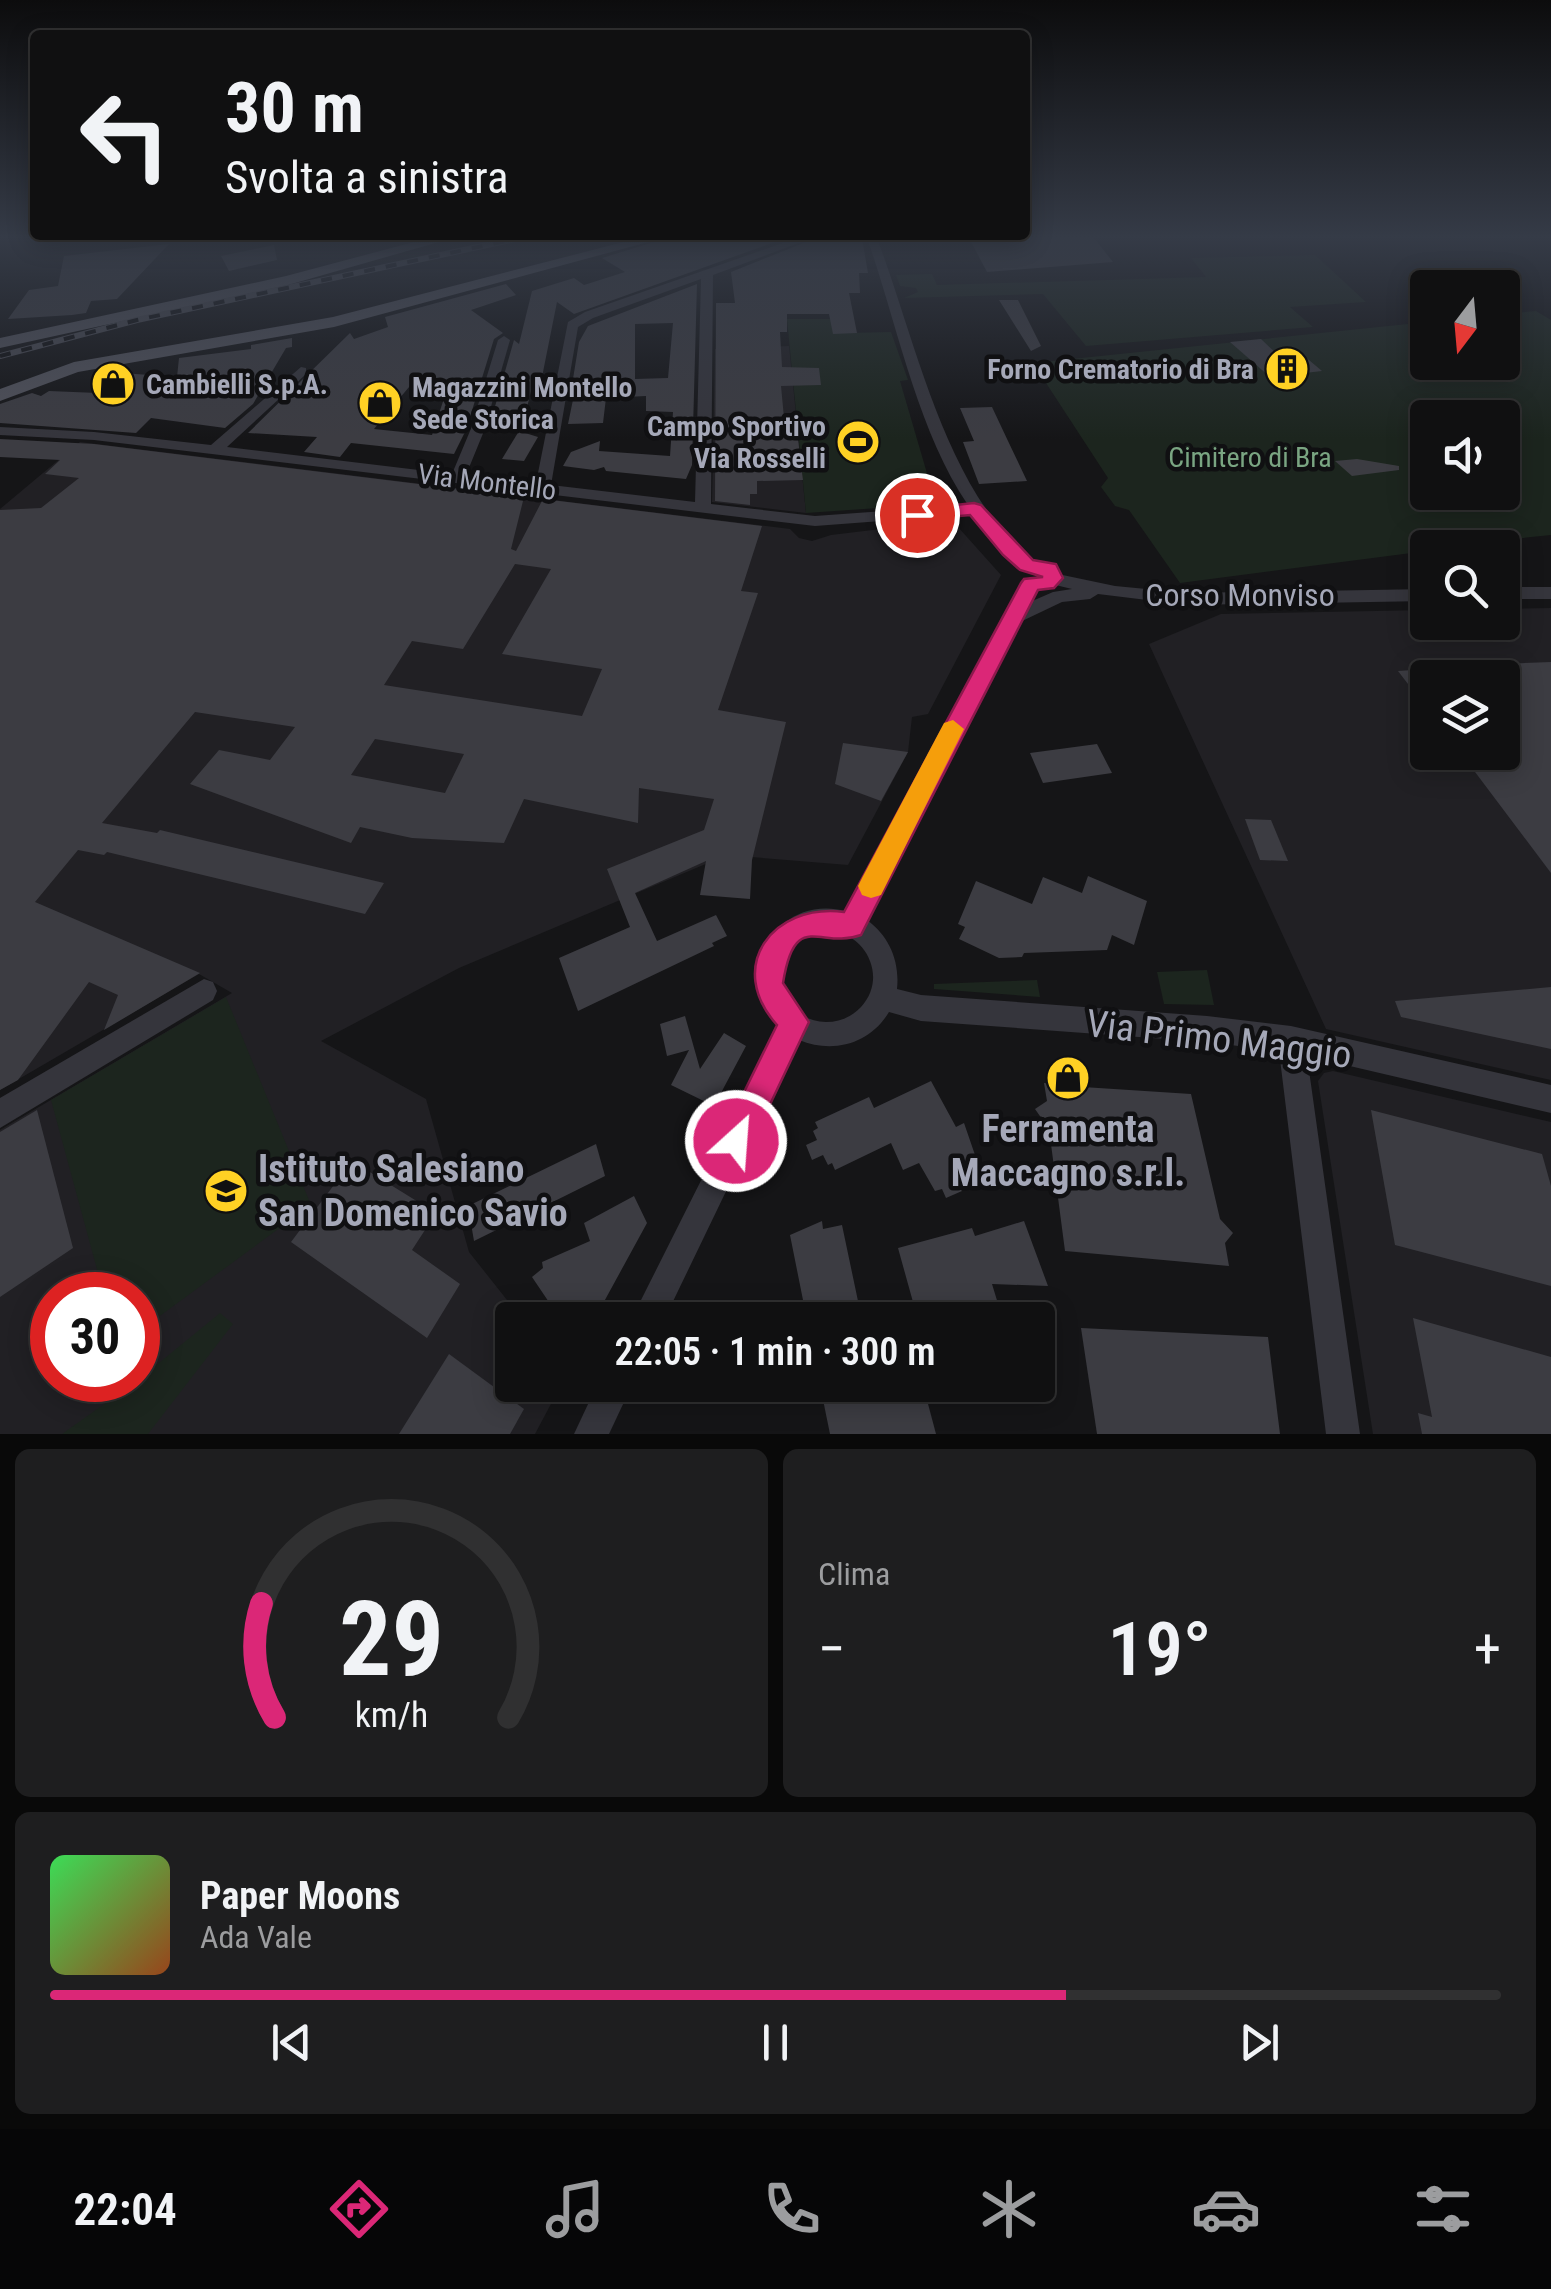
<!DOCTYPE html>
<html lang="it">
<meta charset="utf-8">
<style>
:root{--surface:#101011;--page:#1e1e1f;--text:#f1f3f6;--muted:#9c9d9f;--line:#303031;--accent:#db2777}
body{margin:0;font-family:"Roboto Condensed",sans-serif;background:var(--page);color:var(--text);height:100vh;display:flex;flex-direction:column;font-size:38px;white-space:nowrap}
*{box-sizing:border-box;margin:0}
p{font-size:32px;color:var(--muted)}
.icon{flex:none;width:55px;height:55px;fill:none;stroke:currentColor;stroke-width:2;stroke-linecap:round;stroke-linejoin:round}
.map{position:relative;height:1434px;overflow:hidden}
.side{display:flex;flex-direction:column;gap:15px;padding:15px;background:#090909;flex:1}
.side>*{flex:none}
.guide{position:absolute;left:30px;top:30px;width:1000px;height:210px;border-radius:10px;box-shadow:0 5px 25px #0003,0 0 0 2px var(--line);background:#101011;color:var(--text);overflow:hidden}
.needle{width:65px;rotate:196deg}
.controls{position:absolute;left:1410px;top:270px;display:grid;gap:20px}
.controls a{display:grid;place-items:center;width:110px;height:110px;border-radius:10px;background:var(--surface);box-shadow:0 5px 25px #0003,0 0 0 2px var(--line);font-size:50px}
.speed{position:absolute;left:30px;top:1272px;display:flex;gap:20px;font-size:50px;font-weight:700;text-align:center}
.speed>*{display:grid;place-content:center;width:130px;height:130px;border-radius:50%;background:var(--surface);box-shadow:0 5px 25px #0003,0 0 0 2px var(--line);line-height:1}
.speed .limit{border:15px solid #d22;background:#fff;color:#111}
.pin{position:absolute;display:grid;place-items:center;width:85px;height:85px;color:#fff;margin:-42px;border:5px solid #fff;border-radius:50%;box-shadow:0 2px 10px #0007}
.me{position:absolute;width:110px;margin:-55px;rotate:26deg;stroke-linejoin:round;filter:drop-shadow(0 0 8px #0008)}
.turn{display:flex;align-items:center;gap:35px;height:210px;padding:0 30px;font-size:45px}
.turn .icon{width:130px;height:130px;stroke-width:2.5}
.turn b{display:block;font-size:70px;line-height:85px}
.big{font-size:75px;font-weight:600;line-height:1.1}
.side .widget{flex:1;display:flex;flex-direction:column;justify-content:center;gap:15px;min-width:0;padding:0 35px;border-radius:15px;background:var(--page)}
.side .dial{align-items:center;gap:0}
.dial svg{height:260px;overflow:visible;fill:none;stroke:var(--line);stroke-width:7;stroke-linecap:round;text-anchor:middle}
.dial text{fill:var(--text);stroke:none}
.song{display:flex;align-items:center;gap:30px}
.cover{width:120px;height:120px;border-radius:15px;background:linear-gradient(135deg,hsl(130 70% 55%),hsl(20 70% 35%))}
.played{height:10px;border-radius:5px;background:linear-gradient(90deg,var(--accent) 70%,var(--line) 70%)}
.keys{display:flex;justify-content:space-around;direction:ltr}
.heat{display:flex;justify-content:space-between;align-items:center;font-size:55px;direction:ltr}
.side .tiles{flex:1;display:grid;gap:15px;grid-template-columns:1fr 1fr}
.widget:last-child{grid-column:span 2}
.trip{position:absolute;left:495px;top:1302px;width:560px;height:100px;border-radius:10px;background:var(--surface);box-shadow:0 5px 25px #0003,0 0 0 2px var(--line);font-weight:600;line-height:100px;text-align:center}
.menu{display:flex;height:160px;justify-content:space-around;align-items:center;background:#060607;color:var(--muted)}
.menu .icon{width:70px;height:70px}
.menu .on{color:var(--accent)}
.menu b{font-size:45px;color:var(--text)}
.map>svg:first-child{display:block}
.built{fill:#212024;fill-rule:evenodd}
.green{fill:#1c251e;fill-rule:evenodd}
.building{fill:#3c3c42;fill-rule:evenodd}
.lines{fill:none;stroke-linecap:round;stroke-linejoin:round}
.minor{fill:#35353c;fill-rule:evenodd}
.major{fill:#51525b;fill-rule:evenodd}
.rail-casing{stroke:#484951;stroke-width:6}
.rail{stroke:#101012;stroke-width:4;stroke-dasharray:11;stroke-linecap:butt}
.route{fill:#db2777;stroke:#8e194d;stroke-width:2.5}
.slow{fill:#f59e0b}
.labels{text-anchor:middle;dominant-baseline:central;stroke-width:9;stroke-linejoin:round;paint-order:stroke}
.far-poi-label{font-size:28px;font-weight:bold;fill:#a5a8b8;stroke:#101012;text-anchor:end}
.far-park-label{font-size:28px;fill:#7aa582;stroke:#101012}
.far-street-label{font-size:28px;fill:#a5a8b8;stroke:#101012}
.street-label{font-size:32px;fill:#a5a8b8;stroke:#101012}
.near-street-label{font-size:38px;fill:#a5a8b8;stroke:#101012}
.near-poi-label{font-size:38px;font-weight:bold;fill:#a5a8b8;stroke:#101012}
</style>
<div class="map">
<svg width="1551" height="1434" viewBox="0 0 1551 1434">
<rect width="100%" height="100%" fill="#151517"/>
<!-- built -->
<g class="built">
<path d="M789,346L806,513L712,502L715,349Z"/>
<path d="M80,442L790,529L799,538L812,541L831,535L939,522L958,527L1001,575L928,714L912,717L908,752L848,865L727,855L459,968L321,1041L426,1099L469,1252L523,1320H512V1385H561L535,1434H0V1130L232,993L199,974L0,1090V509ZM52,1295H138V1380H52Z"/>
<path d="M1551,608V1080L1326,1029L1149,644L1221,614L1427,610L1428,622H1502L1503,609ZM1428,678H1502V752H1428Z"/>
<path d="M1333,1071L1551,1122V1434H1373L1318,1081L1324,1073Z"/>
</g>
<!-- green -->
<g class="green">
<path d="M1315,255L1366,302L1290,307L1313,327L1086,346L1043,294L904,298L918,292L916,288L900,286L896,275L932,274L937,285L1206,277L1191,258Z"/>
<path d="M1536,311L1551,320V535L1428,548L1427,551L1180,583L1129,510L1115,506L1101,487L1108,478L1033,363L1427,322L1428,362H1502L1503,314ZM1428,418H1502V492H1428Z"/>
<path d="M787,319H842L845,333L891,332L908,380L900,381L936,504L806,513Z"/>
<path d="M1207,970L1214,1005L1164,1004L1157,972Z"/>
<path d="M1037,980L1040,997L934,989V984Z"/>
<path d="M226,997L311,1205L138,1332V1295H104L51,1100Z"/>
<path d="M220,1313L233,1324L148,1434H62L138,1380Z"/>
</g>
<!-- building -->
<g class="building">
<path d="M667,238H786L574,314L557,302L540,387H532L523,424H490L514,340L519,344L532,291L574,278L584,285L625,272L602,258Z"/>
<path d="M816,238H862L868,273H859L860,293H849L857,333L833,334L829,314H787V332H780L782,367L819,368L821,385L781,386L786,439H798L803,480L757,481V494H750V505L715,501L716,303H735L731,272Z"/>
<path d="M969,238H1094L1113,262L987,272Z"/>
<path d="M169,244L117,299L91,301L86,313L72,315L8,319L29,290L58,286L64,256Z"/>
<path d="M274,245L277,260L229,271L221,256Z"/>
<path d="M506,284L516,295L471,310L503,333L494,339L466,430L454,454L351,443L340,457L304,452L317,437L248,433L350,333L354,339L388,327L385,317ZM450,380L432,435L374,429L414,381Z"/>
<path d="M697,284L692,465L686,479L606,471L604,467L594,470L563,466L571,452L600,441L599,451L670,456L673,412L646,411V396L606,398L603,423L568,424L576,385H572L579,342L588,326ZM673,323L668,378L635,379V324Z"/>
<path d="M999,300H1018L1041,346L1031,351Z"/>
<path d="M292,338V347L286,348L253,404L225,428L151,418L136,433L0,423V404L32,393L41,396L49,391L98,393L122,373L177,377L179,358L251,349V345Z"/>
<path d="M1261,339L1281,358L1303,355L1322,371L1270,377L1230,342Z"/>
<path d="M992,407L1008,441L1027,481L979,484L963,442L974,441L960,408Z"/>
<path d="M519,431L538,437L524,461L502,459Z"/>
<path d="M0,439L94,444L524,497L511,549L516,551L543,499L762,526L741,591L758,593L718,710L786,722L752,860L750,899L700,895L706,861L635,893L657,941L716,915L727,936L712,943L714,946L578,1011L559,958L630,927L607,869L704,830L714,799L639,788L638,823L524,799L504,843L412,838L360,827L351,843L190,784L219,750L270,760L295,727L195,712L102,823L157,833L160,830L384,883L365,914L107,852L104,855L78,850L35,902L200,973L104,1030L118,995L89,982L18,1080L0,1090V510L41,508L79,478L45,474L60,460L0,457ZM515,564L551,569L502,654L602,669L582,716L384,685L412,641L463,649ZM375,739L464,754L445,793L351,775Z"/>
<path d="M1357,459L1399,466V470L1352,476L1335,461Z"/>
<path d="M1551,662V873L1460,752H1502V664Z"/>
<path d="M1428,669V710L1398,671Z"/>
<path d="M843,743L908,752L881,801L835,784Z"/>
<path d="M1097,744L1112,773L1043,783L1030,753Z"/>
<path d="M1245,819L1271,820L1288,861L1260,860Z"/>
<path d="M1088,876L1147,901L1134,945L1112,935L1107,950L1024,953L1022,957L999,958L959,939L965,927L958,924L976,881L1032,904L1043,877L1082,893Z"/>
<path d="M1551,987V1049L1401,1017L1395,1001Z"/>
<path d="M685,1016L700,1069L724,1033L746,1046L714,1106L671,1085L689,1050L667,1056L660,1024Z"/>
<path d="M1069,1073L1083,1087L1191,1094L1220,1219L1233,1233L1225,1243L1229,1266L1065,1251L1049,1129L1035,1109L1047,1101L1044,1083L1057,1084Z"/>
<path d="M931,1081L956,1127L964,1123L984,1181L960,1188L962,1191L946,1198L942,1189L935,1191L919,1163L903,1170L891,1143L835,1170L832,1163L828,1165L823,1155L812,1160L806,1145L817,1140L813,1131L818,1128L815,1122L869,1097L874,1108Z"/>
<path d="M37,1110L73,1248L0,1297V1132Z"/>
<path d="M1371,1110L1542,1154L1551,1186V1286L1395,1245Z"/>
<path d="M596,1144L605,1176L474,1241L468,1206Z"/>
<path d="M352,1161L436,1213L412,1250L460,1284L427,1338L291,1242Z"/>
<path d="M634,1196L647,1223L594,1320H561L532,1277L543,1268L542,1262L590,1241L584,1223Z"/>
<path d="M822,1221L823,1229L842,1225L862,1320H807L790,1235Z"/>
<path d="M1024,1221L1048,1286L992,1284L1003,1320H918L898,1248L972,1228L975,1236Z"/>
<path d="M1413,1318L1551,1357V1434H1422L1418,1413L1432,1417Z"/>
<path d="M1081,1328L1268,1337L1280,1434H1097Z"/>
<path d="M449,1354L524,1409L510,1434H399Z"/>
<path d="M820,1385H923L936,1434H830Z"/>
</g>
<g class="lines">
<!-- minor -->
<g class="minor">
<path d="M797,238H812L713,275L711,504L815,516L968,505C917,430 897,323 867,238H877C909,324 930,418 978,497C993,521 1013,541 1033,561V569H1021L990,537L974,514L815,526L94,440L0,435V427L94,432L211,445L301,367L306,368V374L227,447L452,474L470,431L498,340L504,336L510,340L484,431L466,475L536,483L568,322L585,312ZM701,279L695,502L551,485L578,327L593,318Z"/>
<path d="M1053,573L1115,586L1188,593L1428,589V601L1188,605L1098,594L1090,599L1062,602L1020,622L867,920C889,936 900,961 897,989L921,995L1207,1016L1291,1026L1551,1085V1113L1307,1056L1360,1434H1326L1279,1051L1207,1042L921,1021L889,1012C870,1044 833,1054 799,1040L664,1320H631L778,1027C733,973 775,893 846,911L1025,579L1031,577L1040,583L1030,602L1053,592L1072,589L1047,583L1044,579L1047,575ZM834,931C868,937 887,979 861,1007C851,1017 840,1022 826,1022C766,1020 769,929 834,931Z"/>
<rect x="1502" y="587" width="49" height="12"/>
<path d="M204,979L213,982L217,991L213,1000L0,1128V1098Z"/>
<path d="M597,1385H632L609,1434H574Z"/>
</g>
<!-- major -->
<g class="major">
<path d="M429,238H453L288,285L0,348V338L286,276Z"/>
<path d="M639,238H663L334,327L78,372L0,401V389L74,362L333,317Z"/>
</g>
<defs>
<path id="rail" d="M0,356L137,320L520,238"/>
</defs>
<!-- rail casing -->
<use href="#rail" class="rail-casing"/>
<!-- rail -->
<use href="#rail" class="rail"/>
</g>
<!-- sky -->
<linearGradient id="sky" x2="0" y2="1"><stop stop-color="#0c0c0d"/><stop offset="0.54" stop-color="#353b47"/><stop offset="1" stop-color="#353b47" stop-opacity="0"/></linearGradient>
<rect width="1551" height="439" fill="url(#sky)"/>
<!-- route -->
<path class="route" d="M974,503L981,505L1033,560L1056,564L1063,578L1054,588L1038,590L861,935C820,950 795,908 783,983L809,1022L747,1153L736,1157L725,1153L720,1141L777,1025C725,967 772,903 844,912L1021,583L1024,579L1043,577L1020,570L1003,555L970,515L917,520L908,515L917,509Z"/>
<!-- slow -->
<path class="slow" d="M953,720L964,729L881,895L871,898L862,895L858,886L862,878L944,723Z"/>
<!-- icons -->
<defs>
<symbol id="building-disc" viewBox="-11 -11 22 22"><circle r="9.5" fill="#ffd124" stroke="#101012"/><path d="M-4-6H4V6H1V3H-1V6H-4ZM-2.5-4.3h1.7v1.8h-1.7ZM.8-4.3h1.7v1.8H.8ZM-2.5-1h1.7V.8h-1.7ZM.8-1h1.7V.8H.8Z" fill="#111"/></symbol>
<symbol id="shop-disc" viewBox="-11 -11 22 22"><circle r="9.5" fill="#ffd124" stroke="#101012"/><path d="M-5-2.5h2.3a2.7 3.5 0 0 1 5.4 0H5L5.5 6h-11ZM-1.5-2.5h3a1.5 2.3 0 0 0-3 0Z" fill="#111"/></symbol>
<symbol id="stadium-disc" viewBox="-11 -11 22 22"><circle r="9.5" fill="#ffd124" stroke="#101012"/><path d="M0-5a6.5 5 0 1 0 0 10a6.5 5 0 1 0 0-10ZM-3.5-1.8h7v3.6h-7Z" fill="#111"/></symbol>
<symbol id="school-disc" viewBox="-11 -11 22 22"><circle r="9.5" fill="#ffd124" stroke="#101012"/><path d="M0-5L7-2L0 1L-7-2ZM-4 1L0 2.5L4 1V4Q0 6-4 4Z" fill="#111"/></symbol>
</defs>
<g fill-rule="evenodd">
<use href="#building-disc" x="1262" y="344" width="50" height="50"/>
<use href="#shop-disc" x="88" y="359" width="50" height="50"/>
<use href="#shop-disc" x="355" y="378" width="50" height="50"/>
<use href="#stadium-disc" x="833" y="417" width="50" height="50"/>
<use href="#shop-disc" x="1043" y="1053" width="50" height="50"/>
<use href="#school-disc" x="201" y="1166" width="50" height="50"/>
</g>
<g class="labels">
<!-- far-poi labels -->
<g class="far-poi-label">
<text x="1254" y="369">Forno Crematorio di Bra</text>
<text x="146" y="384" text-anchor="start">Cambielli S.p.A.</text>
<text x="412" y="387" text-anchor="start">Magazzini Montello<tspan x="412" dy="32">Sede Storica</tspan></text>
<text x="826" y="426">Campo Sportivo<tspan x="826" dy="32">Via Rosselli</tspan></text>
</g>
<!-- far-park labels -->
<g class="far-park-label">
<text x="1250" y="457">Cimitero di Bra</text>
</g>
<!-- far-street labels -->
<g class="far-street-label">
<text transform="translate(487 482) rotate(7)">Via Montello</text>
</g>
<!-- street labels -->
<g class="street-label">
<text x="1240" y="595">Corso Monviso</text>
</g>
<!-- near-street labels -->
<g class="near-street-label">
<text transform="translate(1219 1039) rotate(7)">Via Primo Maggio</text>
</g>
<!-- near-poi labels -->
<g class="near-poi-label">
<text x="1068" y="1129">Ferramenta<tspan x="1068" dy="44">Maccagno s.r.l.</tspan></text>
<text x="258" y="1169" text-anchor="start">Istituto Salesiano<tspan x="258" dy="44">San Domenico Savio</tspan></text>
</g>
</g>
</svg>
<div class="controls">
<a><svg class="needle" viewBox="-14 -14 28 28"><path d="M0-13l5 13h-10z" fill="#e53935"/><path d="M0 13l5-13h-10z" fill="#9c9d9f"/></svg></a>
<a><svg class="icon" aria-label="sound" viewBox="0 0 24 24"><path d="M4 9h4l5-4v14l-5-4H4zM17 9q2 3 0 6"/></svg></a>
<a><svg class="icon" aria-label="search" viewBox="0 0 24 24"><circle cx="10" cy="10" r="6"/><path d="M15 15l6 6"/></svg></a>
<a><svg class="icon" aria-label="layers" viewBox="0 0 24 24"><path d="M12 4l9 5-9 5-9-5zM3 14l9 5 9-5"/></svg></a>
</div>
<div class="speed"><div class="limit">30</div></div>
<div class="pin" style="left:917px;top:515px;background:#d93025"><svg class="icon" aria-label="arrive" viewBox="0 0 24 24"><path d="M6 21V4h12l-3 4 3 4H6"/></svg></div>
<svg class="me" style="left:736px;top:1141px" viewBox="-20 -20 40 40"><circle r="17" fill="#db2777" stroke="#fff" stroke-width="3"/><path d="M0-11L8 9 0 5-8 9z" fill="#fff"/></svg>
<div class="trip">22:05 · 1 min · 300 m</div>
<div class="guide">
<div class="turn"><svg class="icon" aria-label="left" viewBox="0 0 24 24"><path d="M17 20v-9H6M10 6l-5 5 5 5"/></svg><div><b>30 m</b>Svolta a sinistra</div></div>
</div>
</div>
<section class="side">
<div class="tiles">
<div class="widget dial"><svg viewBox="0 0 100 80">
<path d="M14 69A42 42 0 1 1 86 69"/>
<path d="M14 69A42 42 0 0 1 10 34" stroke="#db2777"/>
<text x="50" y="56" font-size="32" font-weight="700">29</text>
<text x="50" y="72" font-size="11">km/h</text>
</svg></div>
<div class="widget"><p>Clima</p>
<div class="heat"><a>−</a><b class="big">19°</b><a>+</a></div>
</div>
<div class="widget">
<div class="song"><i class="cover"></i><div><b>Paper Moons</b><p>Ada Vale</p></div></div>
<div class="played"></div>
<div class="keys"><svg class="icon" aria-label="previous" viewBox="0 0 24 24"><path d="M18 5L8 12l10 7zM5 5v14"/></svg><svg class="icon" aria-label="pause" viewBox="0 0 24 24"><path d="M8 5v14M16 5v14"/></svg><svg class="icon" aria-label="next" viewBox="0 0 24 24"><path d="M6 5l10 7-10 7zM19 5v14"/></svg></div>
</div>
</div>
</section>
<nav class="menu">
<b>22:04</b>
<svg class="icon on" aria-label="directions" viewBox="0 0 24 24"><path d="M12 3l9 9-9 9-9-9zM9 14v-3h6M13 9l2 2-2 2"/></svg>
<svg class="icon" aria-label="music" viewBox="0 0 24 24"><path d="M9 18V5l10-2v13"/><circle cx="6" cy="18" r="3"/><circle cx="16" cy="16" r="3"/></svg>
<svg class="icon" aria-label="phone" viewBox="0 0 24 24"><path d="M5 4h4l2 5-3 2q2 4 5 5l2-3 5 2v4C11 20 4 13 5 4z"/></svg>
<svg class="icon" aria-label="climate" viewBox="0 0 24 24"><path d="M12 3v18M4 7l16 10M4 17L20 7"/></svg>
<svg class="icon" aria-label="car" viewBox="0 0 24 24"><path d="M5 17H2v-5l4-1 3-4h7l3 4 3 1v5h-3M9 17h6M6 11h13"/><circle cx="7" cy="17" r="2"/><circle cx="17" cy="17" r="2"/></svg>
<svg class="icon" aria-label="filters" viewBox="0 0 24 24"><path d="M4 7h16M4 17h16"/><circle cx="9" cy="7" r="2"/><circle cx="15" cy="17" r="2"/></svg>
</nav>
